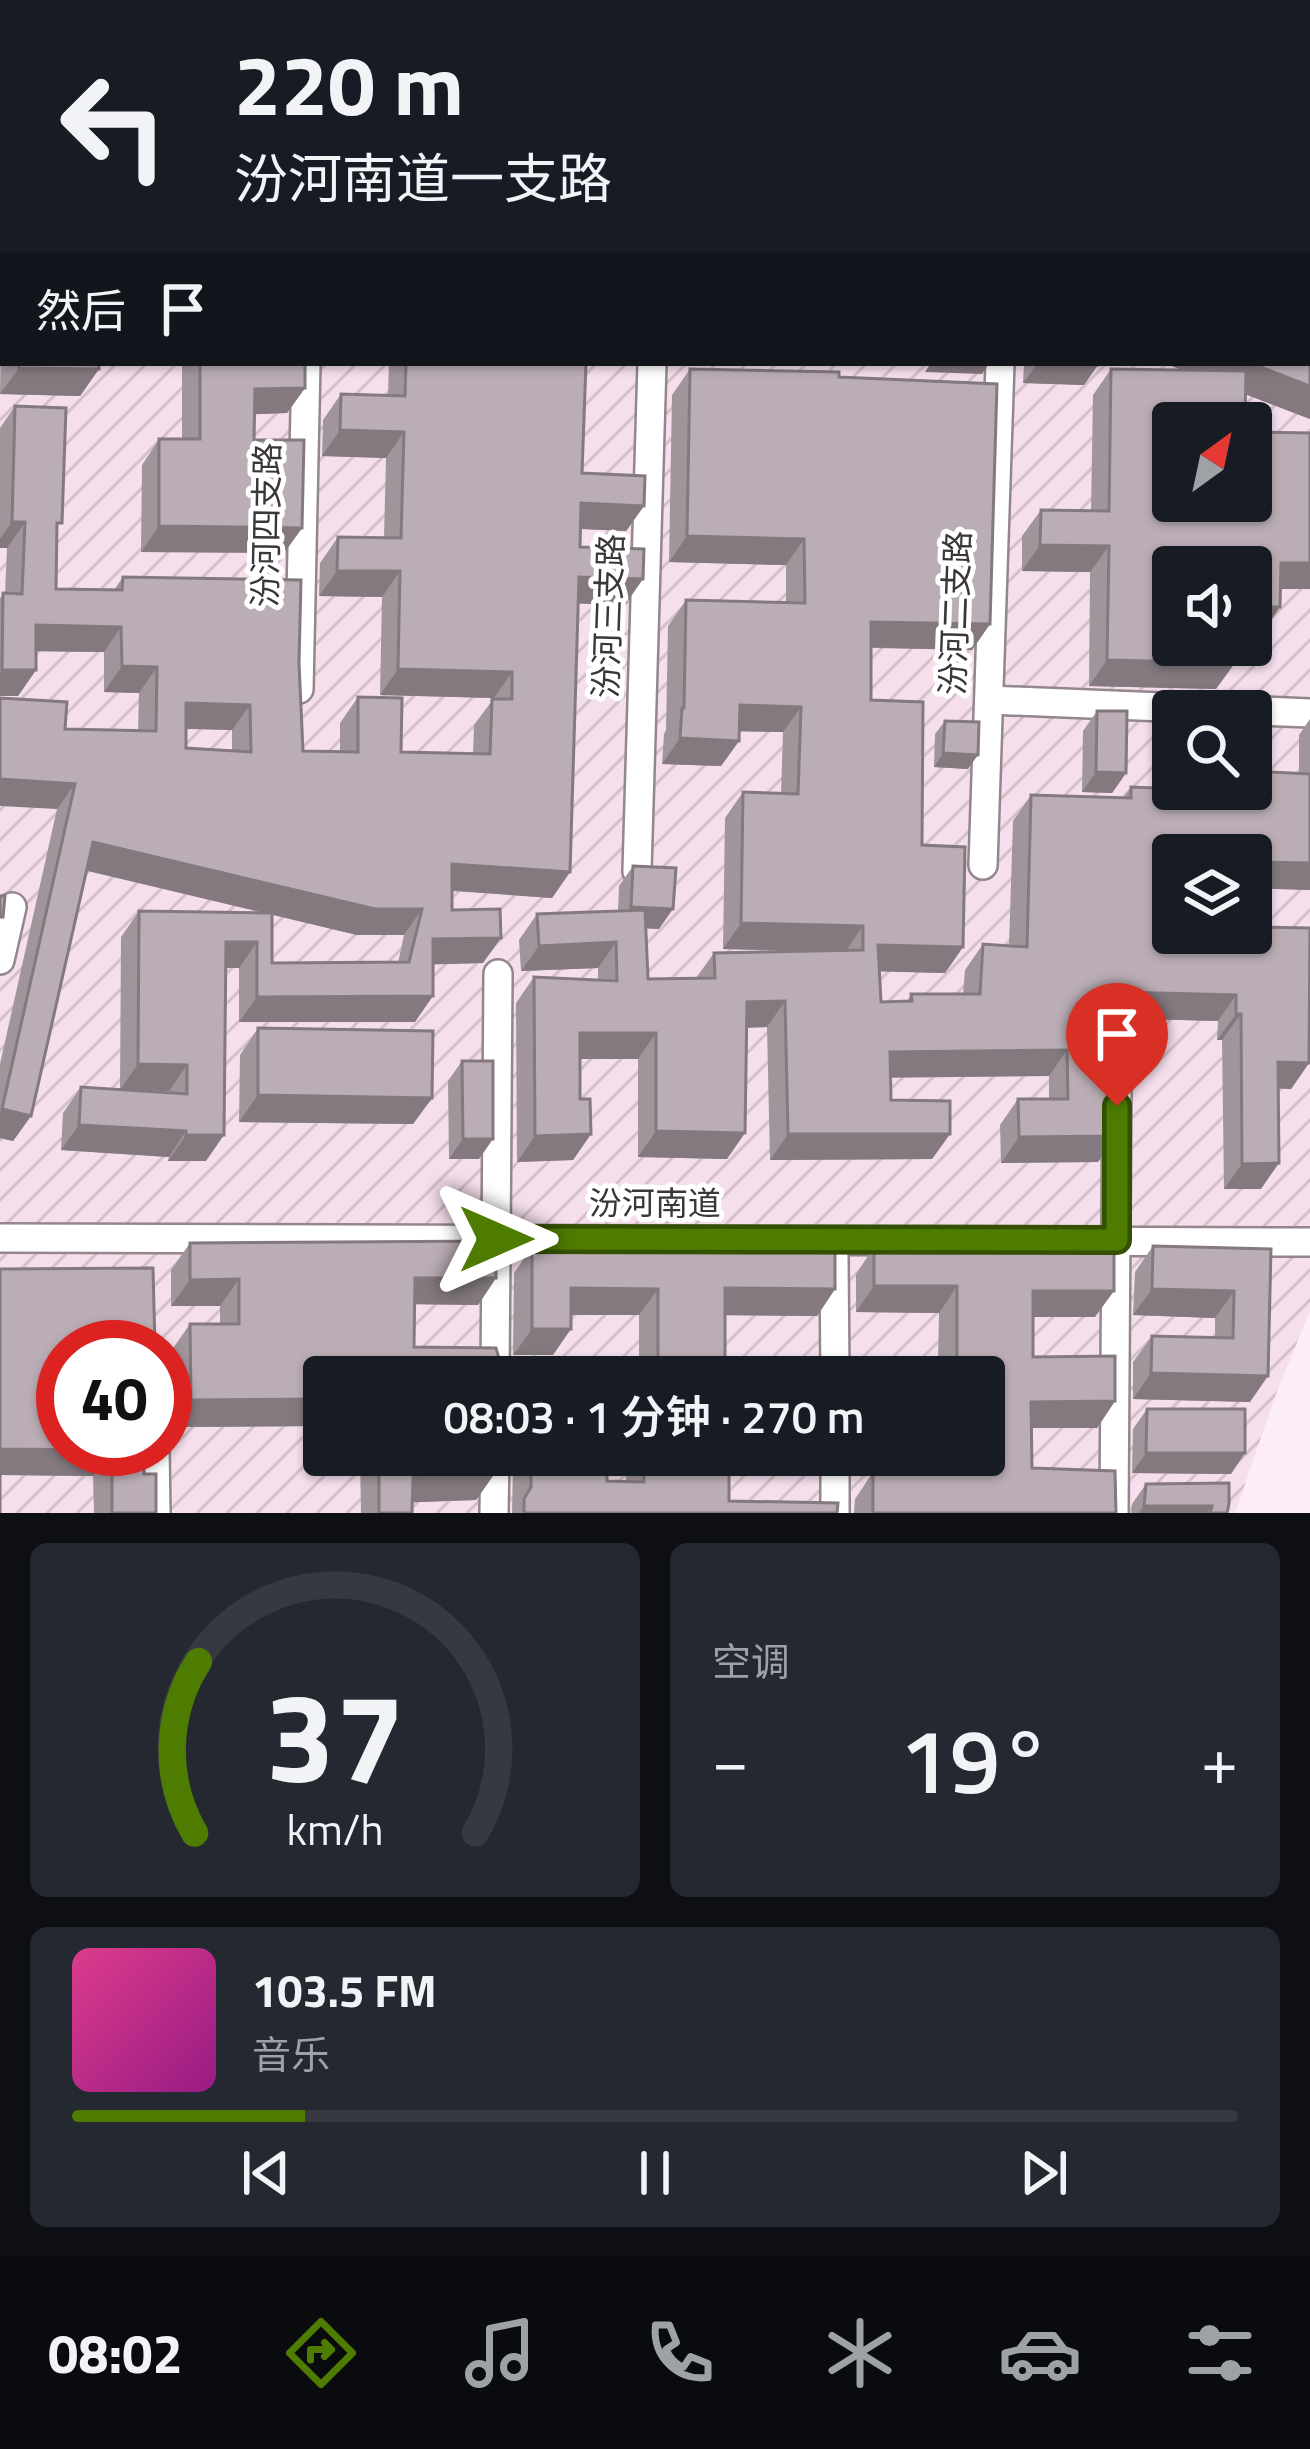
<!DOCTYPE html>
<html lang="zh">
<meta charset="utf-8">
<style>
:root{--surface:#171b24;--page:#242831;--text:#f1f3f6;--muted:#9ea1a6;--line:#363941;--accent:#4e7c01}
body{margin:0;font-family:"Titillium Web","Noto Sans SC",sans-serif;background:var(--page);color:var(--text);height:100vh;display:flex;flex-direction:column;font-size:45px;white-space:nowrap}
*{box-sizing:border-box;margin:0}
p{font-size:39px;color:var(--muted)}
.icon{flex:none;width:66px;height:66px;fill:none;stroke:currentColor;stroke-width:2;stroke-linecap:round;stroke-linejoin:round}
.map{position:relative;height:1513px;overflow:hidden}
.drawer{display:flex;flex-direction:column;gap:30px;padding:30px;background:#0d0f14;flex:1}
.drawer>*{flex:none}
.top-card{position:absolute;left:0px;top:0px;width:1311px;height:366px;box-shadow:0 3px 9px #0004;background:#171b24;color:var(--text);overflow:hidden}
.needle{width:78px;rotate:33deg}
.tools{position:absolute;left:1152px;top:402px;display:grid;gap:24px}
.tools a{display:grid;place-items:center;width:120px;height:120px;border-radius:12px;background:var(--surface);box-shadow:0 3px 9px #0004;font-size:60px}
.speed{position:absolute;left:36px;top:1320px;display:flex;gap:24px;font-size:60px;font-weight:700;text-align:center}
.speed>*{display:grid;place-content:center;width:156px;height:156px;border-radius:50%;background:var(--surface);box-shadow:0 3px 9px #0004;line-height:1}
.speed .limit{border:18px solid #d22;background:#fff;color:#111}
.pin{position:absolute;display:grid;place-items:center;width:102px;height:102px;color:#fff;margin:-123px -51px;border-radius:50% 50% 50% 0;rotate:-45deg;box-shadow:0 0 12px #0007}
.pin .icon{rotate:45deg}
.me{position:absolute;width:132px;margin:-66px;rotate:90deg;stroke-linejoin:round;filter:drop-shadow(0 0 9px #0008)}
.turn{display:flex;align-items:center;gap:42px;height:252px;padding:0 36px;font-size:54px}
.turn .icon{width:156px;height:156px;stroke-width:2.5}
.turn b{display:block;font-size:84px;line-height:102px}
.then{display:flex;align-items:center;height:114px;padding:0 36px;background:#0003;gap:24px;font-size:45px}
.big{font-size:90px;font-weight:600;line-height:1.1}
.drawer .widget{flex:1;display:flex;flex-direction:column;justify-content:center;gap:18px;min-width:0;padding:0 42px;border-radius:18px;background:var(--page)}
.drawer .dial{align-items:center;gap:0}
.dial svg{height:312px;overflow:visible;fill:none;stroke:var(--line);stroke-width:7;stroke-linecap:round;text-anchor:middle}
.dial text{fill:var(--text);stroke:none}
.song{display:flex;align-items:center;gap:36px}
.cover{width:144px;height:144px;border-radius:18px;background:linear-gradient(135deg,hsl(330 70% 55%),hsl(310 70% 35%))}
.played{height:12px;border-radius:6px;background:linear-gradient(90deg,var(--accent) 20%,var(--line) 20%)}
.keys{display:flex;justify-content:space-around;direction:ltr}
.heat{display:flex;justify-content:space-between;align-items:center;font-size:66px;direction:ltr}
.drawer .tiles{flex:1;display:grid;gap:30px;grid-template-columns:1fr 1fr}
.widget:last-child{grid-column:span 2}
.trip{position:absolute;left:303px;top:1356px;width:702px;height:120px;border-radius:12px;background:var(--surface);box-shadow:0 3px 9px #0004;font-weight:600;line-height:120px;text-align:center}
.tab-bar{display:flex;height:192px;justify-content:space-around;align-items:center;background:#090b0e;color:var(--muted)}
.tab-bar .icon{width:84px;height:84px}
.tab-bar .current{color:var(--accent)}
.tab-bar b{font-size:54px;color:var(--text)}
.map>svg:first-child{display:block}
.industrial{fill:url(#industrial-furrows);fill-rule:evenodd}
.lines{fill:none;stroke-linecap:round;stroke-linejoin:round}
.minor-casing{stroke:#93868e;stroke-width:32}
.minor{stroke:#fff;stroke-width:27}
.wall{fill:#a1959c;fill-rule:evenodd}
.shaded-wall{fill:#83797f}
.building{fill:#bbadb5;stroke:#83797f;stroke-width:3;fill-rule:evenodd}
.route-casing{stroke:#335101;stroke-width:30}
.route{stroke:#4e7c01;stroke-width:21}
.labels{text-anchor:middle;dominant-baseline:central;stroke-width:10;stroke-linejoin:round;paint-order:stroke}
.street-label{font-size:33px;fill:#3b3639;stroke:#fff}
</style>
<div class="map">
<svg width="1310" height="1513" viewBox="0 0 1310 1513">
<defs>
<pattern id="industrial-furrows" width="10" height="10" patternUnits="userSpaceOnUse" patternTransform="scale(3)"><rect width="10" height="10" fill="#f5dfec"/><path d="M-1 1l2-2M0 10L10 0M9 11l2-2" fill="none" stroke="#d3c0cb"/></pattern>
</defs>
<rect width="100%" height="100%" fill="#fcedf6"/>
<!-- industrial -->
<path class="industrial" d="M0,0H1310V1311L1276,1394L1235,1513H0ZM3,3H1308V363H3ZM1173,423H1251V501H1173ZM1173,567H1251V645H1173ZM1173,711H1251V789H1173ZM1173,855H1251V933H1173ZM63,1347H165V1449H63ZM324,1377H984V1455H324Z"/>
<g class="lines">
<defs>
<g id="minor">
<path d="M0,245H3"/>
<path d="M299,689L306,363"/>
<path d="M989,700L1310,713"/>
<path d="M983,865L1000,363"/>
<path d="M637,871L652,363"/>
<path d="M0,960L12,907"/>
<path d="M0,1238L1310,1242"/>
<path d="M834,1256L835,1377"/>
<path d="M495,1377L498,974"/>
<path d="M155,1449L156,1513"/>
<path d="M835,1455V1513"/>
<path d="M494,1513L495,1455"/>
<path d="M1114,1513L1117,1077"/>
</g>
</defs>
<!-- minor casing -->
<use href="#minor" class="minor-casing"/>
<!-- minor -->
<use href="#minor" class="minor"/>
</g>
<!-- wall -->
<g class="wall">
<rect x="13" y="0" width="58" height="3"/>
<rect x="103" y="0" width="61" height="3"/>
<path d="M3,320V363H99V369L80,396L0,394L1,322Z"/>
<path d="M182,363H305V388L287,413L254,414V440L302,528L284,553L141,552L142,465L159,439H182Z"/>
<path d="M389,363H586L582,473L644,506L626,531L580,529V547L625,605L578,603L570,872L552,898L452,891V910L483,963L433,964L415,1022H239V968H225L206,1161H168L169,1157L61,1150L63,1113L81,1087L120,1090L121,937L139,911L265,913L87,870L31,1116L13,1141L0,1138V1064L57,809L65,729L138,731L139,693L104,692V652L36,651V670L18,696H0V598L5,593L7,548H0V428L15,406L57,530L56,589L114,590L123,577L299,663L303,751H340V723L358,697L401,752L473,754L474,725L494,698L380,695L382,597L319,596L320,563L338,537L384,538L386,458L322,456L323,420L341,394L388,395ZM186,729L232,730V751L186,748ZM272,914L357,935H404L398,963H272ZM125,1090L169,1091V1093Z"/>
<path d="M1024,363H1098L1084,385L1023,383Z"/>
<path d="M1164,363H1308L1310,419L1246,394L1173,423L1280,589V607L1262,633L1251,567L1216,689L1089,686L1090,572L1022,571V536L1041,510L1091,511L1093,395L1111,369L1182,370Z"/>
<path d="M690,369L839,377L990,624L972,650L871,648V700L922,845L963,947L945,973L880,971L881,1002L907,1001L911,994H963L965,970L983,944L1009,946L1013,821L1031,795L1123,798L1131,787L1226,790L1251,789L1299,773V735L1310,719V890L1251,888L1173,855L1309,1063L1291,1089L1279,1088L1261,1189H1224L1222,1040H1217L1218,1021L1118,1018L1116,1136L1098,1162L1001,1163L1000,1125L1018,1099H1049V1076L890,1077L891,1100L950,1134L932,1159L770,1160L767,1027L746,1028L727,1159L638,1157V1059H580V1099L591,1134L573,1160L517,1162L516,1003L534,977L598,980V968L521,971L519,940L537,914L618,911L619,886L633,866L659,929L646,928L648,979L696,978L714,953L808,951L723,949L725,818L743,792L781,793L783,732L739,731V741L721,766L662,764L664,734L666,730L668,626L686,600L786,602V565L669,562L672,395Z"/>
<path d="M1097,711L1126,773L1112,793L1082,792L1083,731Z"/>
<path d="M945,721L968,769L934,767L935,734Z"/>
<path d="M258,1028L432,1098L413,1124L239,1122L240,1055Z"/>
<path d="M462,1061L479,1159H449L448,1081Z"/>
<path d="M190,1243L496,1278L478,1305L415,1304L324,1377V1426L172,1427L171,1351L190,1324H220V1306H171V1270Z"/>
<path d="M1153,1246L1271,1249L1250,1402L1133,1399V1362L1152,1336L1215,1337V1318L1133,1315L1135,1272Z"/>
<path d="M532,1247L835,1289L817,1316L725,1315V1375L836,1377H621L635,1358H639V1315H571L553,1355H513L514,1273Z"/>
<path d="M874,1247L1095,1317H1033V1357L1115,1401L1097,1428H1031L1032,1468L1116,1513H854L855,1499L873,1472H909V1462L914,1455H984V1377H860L872,1359L938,1360L939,1313L856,1312V1274Z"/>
<path d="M0,1269L144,1449V1474L156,1513H94L93,1476L1,1475Z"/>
<path d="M1147,1409L1231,1474L1132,1473L1133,1429Z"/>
<path d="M360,1455H495V1473L476,1500L412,1502V1513H361Z"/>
<path d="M519,1455H607V1481H626L627,1455H729V1501L837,1513H512L513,1464Z"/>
<path d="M1146,1484L1227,1513H1131L1132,1504Z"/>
</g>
<!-- shaded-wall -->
<g class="shaded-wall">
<path d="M718,0H791L788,3H716Z"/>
<rect x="0" y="131" width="3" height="23"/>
<rect x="0" y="193" width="3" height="23"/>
<path d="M931,363H989L982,374L925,372Z"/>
<path d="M1038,363L1098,365L1084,385L1023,383Z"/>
<path d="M1164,363H1250L1310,386V419Z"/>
<path d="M19,368L99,369L80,396L0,394Z"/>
<path d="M305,388L287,413L237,415L255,389Z"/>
<path d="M340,430L404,432L386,458L322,456Z"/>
<path d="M581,503L644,506L626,531L563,528Z"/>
<path d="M12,522H25L7,548H0V539Z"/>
<path d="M159,526L302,528L284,553L141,552Z"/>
<path d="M687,536L804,539L786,565L669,562Z"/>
<path d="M1040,545L1109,546L1090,572L1022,571Z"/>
<path d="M1281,563H1310V589H1262Z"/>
<path d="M337,571H400L382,597L319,596Z"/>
<path d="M579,577L643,579L625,605L561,603Z"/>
<path d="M1251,607H1280L1262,633H1251Z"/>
<path d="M871,622L990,624L972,650L853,647Z"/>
<path d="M36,625L121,627L104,652L18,651Z"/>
<path d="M1107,660L1235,663L1216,689L1089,686Z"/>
<path d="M122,666L157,667L139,693L104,692Z"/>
<path d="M398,669L512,672L494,698L380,695Z"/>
<path d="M2,670H36L18,696H0V674Z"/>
<path d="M186,703L250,705L232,730L168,728Z"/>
<path d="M740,705L801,707L783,732L722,731Z"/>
<path d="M680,738L739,741L721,766L662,764Z"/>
<path d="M943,753L978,755L968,769L934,767Z"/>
<path d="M1096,772L1126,773L1112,793L1082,792Z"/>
<path d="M0,779L75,784L57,809L0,806Z"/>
<path d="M93,842L422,909L404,935H357L75,868Z"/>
<path d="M1251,862L1310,863V890L1251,888Z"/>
<path d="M452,864L570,872L552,898L434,889Z"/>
<path d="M631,907L673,909L659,929L617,927Z"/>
<path d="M741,923L863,926L845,952L723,949Z"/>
<path d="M501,938L483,963L415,965L433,939Z"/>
<path d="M226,942H257L239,968L208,967Z"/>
<path d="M616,942L598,968L521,971L539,946Z"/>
<path d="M878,945L963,947L945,973L860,971Z"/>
<path d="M1118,992L1236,995L1218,1021L1100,1018Z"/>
<path d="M433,996L415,1022H239L257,997Z"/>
<path d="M785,1001L767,1027L729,1028L747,1002Z"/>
<path d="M1236,1014H1241L1222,1040H1217Z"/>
<path d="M580,1033H656L638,1059H562Z"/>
<path d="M1067,1050L1049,1076L872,1078L890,1052Z"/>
<path d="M1278,1062L1309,1063L1291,1089L1260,1088Z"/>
<path d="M138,1064L187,1065L169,1091L120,1090Z"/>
<path d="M258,1095L432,1098L413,1124L239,1122Z"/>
<path d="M2,1109L31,1116L13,1141L0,1138V1112Z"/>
<path d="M79,1125L186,1131L169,1157L61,1150Z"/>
<path d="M656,1131L745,1133L727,1159L638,1157Z"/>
<path d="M591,1134L573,1160L517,1162L535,1136Z"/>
<path d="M788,1134H950L932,1159L770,1160Z"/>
<path d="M186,1135H224L206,1161H168Z"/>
<path d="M1116,1136L1098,1162L1001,1163L1019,1137Z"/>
<path d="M463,1139H493L479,1159H449Z"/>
<path d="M1279,1163L1261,1189H1224L1242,1164Z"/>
<path d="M415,1278H496L478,1305L396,1304Z"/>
<path d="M239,1279L220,1306H171L190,1280Z"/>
<path d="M874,1286H957L939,1313L856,1312Z"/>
<path d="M571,1288L658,1289L639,1315H553Z"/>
<path d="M725,1288L835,1289L817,1316L706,1315Z"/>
<path d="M1152,1289L1234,1291L1215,1318L1133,1315Z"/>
<path d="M1033,1291H1114L1095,1317H1015Z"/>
<path d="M532,1329H571L553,1355H513Z"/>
<path d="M1151,1373L1268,1376L1250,1402L1133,1399Z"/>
<path d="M324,1399V1426L172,1427L191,1400Z"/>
<path d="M984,1400H994L984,1415Z"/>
<path d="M1115,1401L1097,1428H1013L1031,1402Z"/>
<path d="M0,1449L112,1450L93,1476L0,1475Z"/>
<path d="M1146,1453H1245L1231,1474L1132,1473Z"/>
<path d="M495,1473L476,1500L395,1503L413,1476Z"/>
<path d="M1144,1506H1212L1207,1513H1139Z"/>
</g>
<!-- building -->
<g class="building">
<rect x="29" y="0" width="42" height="3"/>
<rect x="122" y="0" width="42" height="3"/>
<path d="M432,0H580L579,3H432Z"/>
<path d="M641,0H725V3H640Z"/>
<path d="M791,0H894L893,3H791Z"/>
<path d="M951,0H1007L1021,3H950Z"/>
<path d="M1285,0H1310L1308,38V3H1285Z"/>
<path d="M1308,48L1310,49V204L1308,212Z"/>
<rect x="0" y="64" width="3" height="67"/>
<rect x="0" y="173" width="3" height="20"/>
<path d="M1308,213L1310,214V386L1250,363H1308Z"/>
<path d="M19,363H99V369L19,368Z"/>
<path d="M200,363H305V388L255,389L254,440H304L302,528L159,526V439H200Z"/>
<path d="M406,363H586L582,473L645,476L644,506L581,503L580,547L644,549L643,579L579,577L570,872L452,864V910L500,909L501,938L433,939V996L257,997V942H226L224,1135H186V1131L79,1125L81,1087L187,1094V1065L138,1064L139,911L272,913V963L409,962L422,909H375L93,842L31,1116L2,1109L75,784L0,779V698L67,702L65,729L156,731L157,667L122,666L121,627L36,625V670H2L3,593L22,594L25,522H12L15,406L66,408L62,523H57L56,589L122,590L123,577L301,580L299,663L303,751L358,752V697L402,698L401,752L490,754L492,699H512V672L398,669L400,571H337L338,537L401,538L404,432L340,430L341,394L405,396ZM186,703L250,705L251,752L186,748Z"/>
<path d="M1038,363H1098V365Z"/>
<path d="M690,369L839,372V377L997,384L990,624L871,622V700L923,702L922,845L965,847L963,947L878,945L881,1002L912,1001L911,994H980L983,944L1027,947L1031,795L1131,798V787L1240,791V789H1251V771L1310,774V863L1251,862V855H1173V933H1251V927L1310,928L1309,1063L1278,1062L1279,1163L1242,1164L1241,1014H1236V995L1118,992L1116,1136L1019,1137L1018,1099H1068L1067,1050L890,1052L891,1100L950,1101V1134H788L785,1001L747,1002L745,1133L656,1131V1033H580V1099H590L591,1134L535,1136L534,977L617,981L616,942L539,946L537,914L645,910L648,979L715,978L714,953L863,950V926L741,923L743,792L798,794L801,707L740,705L739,741L680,738L682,708H684L686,600L805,603L804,539L687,536Z"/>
<path d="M1111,369L1246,371L1245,423H1173V501H1251V432L1310,433V563H1281L1280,607H1251V567H1173V645H1235V663L1107,660L1109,546L1040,545L1041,510L1109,511Z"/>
<path d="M1097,711H1127L1126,773L1096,772Z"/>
<path d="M945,721L979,722L978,755L943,753Z"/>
<path d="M633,866L676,868L673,909L631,907Z"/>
<path d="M0,896H5L3,917H0Z"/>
<path d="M258,1028L433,1031L432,1098L258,1095Z"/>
<path d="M462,1061H493V1139H463Z"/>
<path d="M496,1241V1278H415L414,1347L496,1348L500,1362V1377H324V1399L191,1400L190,1324H239V1279L190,1280V1243Z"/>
<path d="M1153,1246L1271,1249L1268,1376L1151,1373L1152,1336L1233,1338L1234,1291L1152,1289Z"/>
<path d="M532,1247L835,1248V1289L725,1288V1375H836V1377H635V1358H658V1289L571,1288V1329H532Z"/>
<path d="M874,1247L1114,1249V1291H1033V1357L1115,1356V1401L1031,1402L1032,1468L1115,1471L1116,1513H873V1472H929L928,1455H984V1435H994V1400H984V1377H872V1359L957,1360V1286H874Z"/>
<path d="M153,1268L155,1347H63V1449H144V1474H156V1513H112V1450L0,1449V1513V1269Z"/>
<path d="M1147,1409H1245V1453H1146Z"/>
<path d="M379,1455H495V1473L413,1476L412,1513H379Z"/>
<path d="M531,1455H607V1481L644,1482V1455H729V1501L838,1503L837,1513H524V1499L531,1487Z"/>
<path d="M1229,1483V1504L1227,1513H1210L1212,1506H1144L1146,1484Z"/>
</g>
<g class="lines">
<defs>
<path id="route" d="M496,1239L1117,1240V1106"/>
</defs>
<!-- route casing -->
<use href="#route" class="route-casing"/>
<!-- route -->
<use href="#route" class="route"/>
</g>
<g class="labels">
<!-- street labels -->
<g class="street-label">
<text transform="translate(266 525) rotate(-89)">汾河四支路</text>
<text transform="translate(955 613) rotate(-88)">汾河二支路</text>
<text transform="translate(608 616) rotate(-88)">汾河三支路</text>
<text x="655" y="1203">汾河南道</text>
</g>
</g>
</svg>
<div class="tools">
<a><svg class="needle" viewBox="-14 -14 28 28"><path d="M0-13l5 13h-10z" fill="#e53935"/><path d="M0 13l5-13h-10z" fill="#9ea1a6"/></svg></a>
<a><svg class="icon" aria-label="sound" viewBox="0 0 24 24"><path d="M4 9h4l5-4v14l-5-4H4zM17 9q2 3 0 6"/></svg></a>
<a><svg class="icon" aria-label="search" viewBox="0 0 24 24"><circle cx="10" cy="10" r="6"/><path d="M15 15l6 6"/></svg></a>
<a><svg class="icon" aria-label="layers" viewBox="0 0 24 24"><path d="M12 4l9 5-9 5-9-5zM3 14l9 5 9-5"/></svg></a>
</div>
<div class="speed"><div class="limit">40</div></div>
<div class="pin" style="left:1117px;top:1106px;background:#d93025"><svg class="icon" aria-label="arrive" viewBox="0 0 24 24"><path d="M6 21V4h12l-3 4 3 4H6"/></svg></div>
<svg class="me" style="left:496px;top:1239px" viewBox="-20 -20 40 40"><path d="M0-17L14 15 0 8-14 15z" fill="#4e7c01" stroke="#fff" stroke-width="4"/></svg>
<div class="trip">08:03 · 1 分钟 · 270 m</div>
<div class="top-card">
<div class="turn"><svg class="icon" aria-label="left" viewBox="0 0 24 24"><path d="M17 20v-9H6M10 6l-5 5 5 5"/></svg><div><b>220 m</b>汾河南道一支路</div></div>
<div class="then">然后<svg class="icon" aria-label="arrive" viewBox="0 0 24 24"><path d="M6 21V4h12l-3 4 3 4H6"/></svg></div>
</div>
</div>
<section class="drawer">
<div class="tiles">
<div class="widget dial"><svg viewBox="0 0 100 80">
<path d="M14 69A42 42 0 1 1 86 69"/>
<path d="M14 69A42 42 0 0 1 15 25" stroke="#4e7c01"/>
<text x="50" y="56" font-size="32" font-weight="700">37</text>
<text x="50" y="72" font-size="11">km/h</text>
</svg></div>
<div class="widget"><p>空调</p>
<div class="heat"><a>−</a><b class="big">19°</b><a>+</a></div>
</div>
<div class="widget">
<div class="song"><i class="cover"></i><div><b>103.5 FM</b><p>音乐</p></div></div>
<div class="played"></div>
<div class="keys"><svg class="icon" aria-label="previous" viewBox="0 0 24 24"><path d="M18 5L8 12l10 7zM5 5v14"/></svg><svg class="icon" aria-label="pause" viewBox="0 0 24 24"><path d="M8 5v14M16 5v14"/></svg><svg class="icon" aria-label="next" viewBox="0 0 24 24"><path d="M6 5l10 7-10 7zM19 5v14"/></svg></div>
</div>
</div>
</section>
<nav class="tab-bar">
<b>08:02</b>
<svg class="icon current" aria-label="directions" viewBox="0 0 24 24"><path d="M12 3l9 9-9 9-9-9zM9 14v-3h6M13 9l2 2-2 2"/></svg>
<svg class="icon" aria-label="music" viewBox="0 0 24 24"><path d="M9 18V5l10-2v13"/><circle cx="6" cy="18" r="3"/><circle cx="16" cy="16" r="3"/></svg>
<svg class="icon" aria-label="phone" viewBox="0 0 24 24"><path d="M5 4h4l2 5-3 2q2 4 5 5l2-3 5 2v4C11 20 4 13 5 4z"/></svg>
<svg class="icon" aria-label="climate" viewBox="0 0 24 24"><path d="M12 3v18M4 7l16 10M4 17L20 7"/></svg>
<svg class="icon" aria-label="car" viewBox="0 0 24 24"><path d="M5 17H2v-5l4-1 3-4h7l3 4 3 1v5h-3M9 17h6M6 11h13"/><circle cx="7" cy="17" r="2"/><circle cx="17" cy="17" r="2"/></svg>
<svg class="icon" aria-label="filters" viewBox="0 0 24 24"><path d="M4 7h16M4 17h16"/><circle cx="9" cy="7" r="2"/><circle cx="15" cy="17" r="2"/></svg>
</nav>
